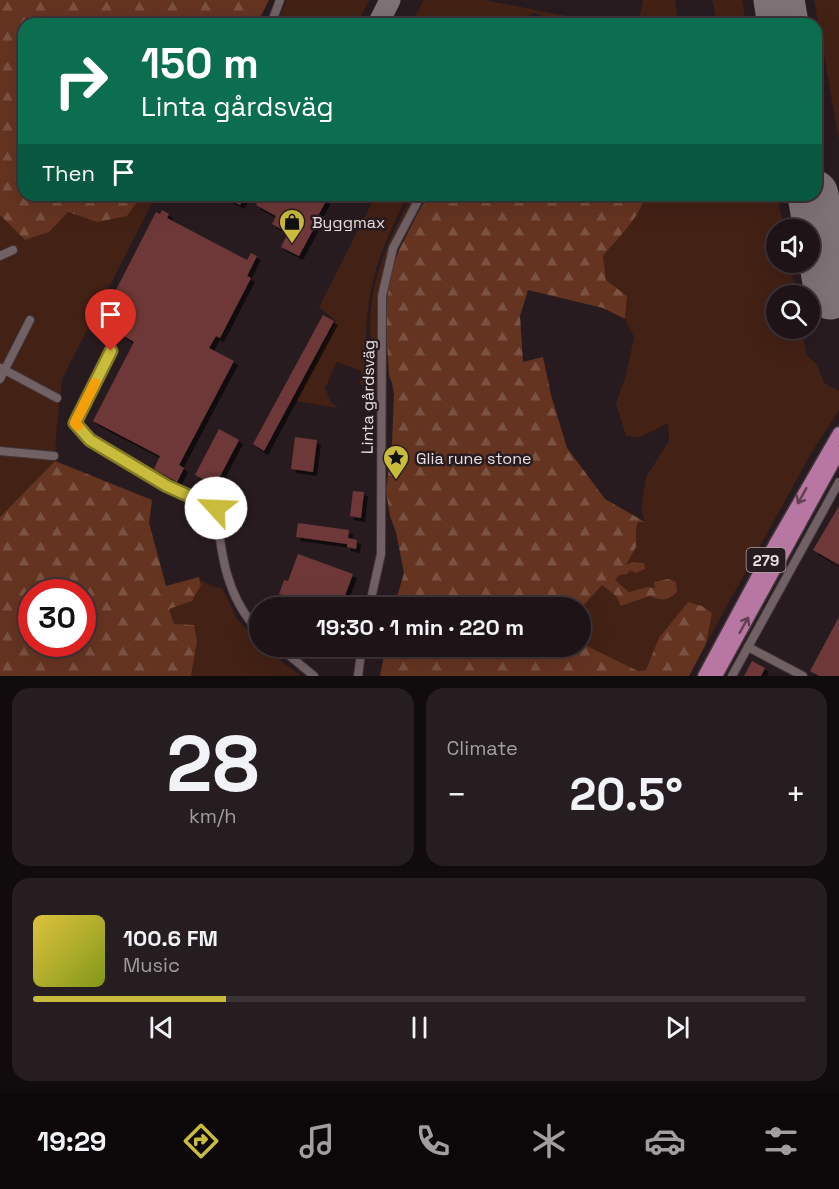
<!DOCTYPE html>
<meta charset="utf-8">
<style>
:root{--surface:#1e1417;--page:#261d20;--text:#f1f3f6;--muted:#a19ea1;--line:#3c3336;--accent:#c9bb3b}
body{margin:0;font-family:"Space Grotesk",sans-serif;background:var(--page);color:var(--text);height:100vh;display:flex;flex-direction:column;font-size:22px;white-space:nowrap}
*{box-sizing:border-box;margin:0}
p{font-size:20px;color:var(--muted)}
.icon{flex:none;width:33px;height:33px;fill:none;stroke:currentColor;stroke-width:2;stroke-linecap:round;stroke-linejoin:round}
.map{position:relative;height:676px;overflow:hidden}
.details{display:flex;flex-direction:column;gap:12px;padding:12px;background:#100b0d;flex:1}
.details>*{flex:none}
.banner{position:absolute;left:18px;top:18px;width:804px;height:183px;border-radius:18px;box-shadow:0 6px 24px #0002,0 0 0 2px var(--line);background:#0b6e4f;color:#fff;overflow:hidden}
.fabs{position:absolute;left:766px;top:219px;display:grid;gap:12px}
.fabs a{display:grid;place-items:center;width:54px;height:54px;border-radius:50%;background:var(--surface);box-shadow:0 6px 24px #0002,0 0 0 2px var(--line);font-size:30px}
.speed{position:absolute;left:18px;top:579px;display:flex;gap:12px;font-size:30px;font-weight:700;text-align:center}
.speed>*{display:grid;place-content:center;width:78px;height:78px;border-radius:50%;background:var(--surface);box-shadow:0 6px 24px #0002,0 0 0 2px var(--line);line-height:1}
.speed .limit{border:9px solid #d22;background:#fff;color:#111}
.pin{position:absolute;display:grid;place-items:center;width:51px;height:51px;color:#fff;margin:-62px -26px;border-radius:50% 50% 50% 0;rotate:-45deg;box-shadow:0 0 6px #0007}
.pin .icon{rotate:45deg}
.me{position:absolute;width:66px;margin:-33px;rotate:295deg;stroke-linejoin:round;filter:drop-shadow(0 0 4px #0008)}
.turn{display:flex;align-items:center;gap:21px;height:126px;padding:0 24px;font-size:27px}
.turn .icon{width:78px;height:78px;stroke-width:2.5}
.turn b{display:block;font-size:42px;line-height:51px}
.then{display:flex;align-items:center;height:57px;padding:0 24px;background:#0003;gap:12px;font-size:22px}
.big{font-size:45px;font-weight:600;line-height:1.1}
.details .widget{flex:1;display:flex;flex-direction:column;justify-content:center;gap:9px;min-width:0;padding:0 21px;border-radius:18px;background:var(--page)}
.details .dial{align-items:center;gap:0}
.dial b{font-size:78px;line-height:1}
.song{display:flex;align-items:center;gap:18px}
.cover{width:72px;height:72px;border-radius:9px;background:linear-gradient(135deg,hsl(50 70% 55%),hsl(70 70% 35%))}
.played{height:6px;border-radius:3px;background:linear-gradient(90deg,var(--accent) 25%,var(--line) 25%)}
.keys{display:flex;justify-content:space-around;direction:ltr}
.heat{display:flex;justify-content:space-between;align-items:center;font-size:33px;direction:ltr}
.details .tiles{flex:1;display:grid;gap:12px;grid-template-columns:1fr 1fr}
.widget:last-child{grid-column:span 2}
.trip{position:absolute;left:249px;top:597px;width:342px;height:60px;border-radius:30px;background:var(--surface);box-shadow:0 6px 24px #0002,0 0 0 2px var(--line);font-weight:600;line-height:60px;text-align:center}
.menu{display:flex;height:96px;justify-content:space-around;align-items:center;background:#0c0809;color:var(--muted)}
.menu .icon{width:42px;height:42px}
.menu .active{color:var(--accent)}
.menu b{font-size:27px;color:var(--text)}
.map>svg:first-child{display:block}
.green{fill:#432115}
.forest{fill:url(#forest-firs);fill-rule:evenodd}
.lines{fill:none;stroke-linecap:round;stroke-linejoin:round}
.taxiway{stroke:#7e7276;stroke-width:21}
.runway{stroke:#7e7276;stroke-width:51}
.building{fill:#6e3839;filter:url(#shadow)}
.street-casing{stroke:#403639;stroke-width:10}
.primary-casing{stroke:#403639;stroke-width:15}
.street{stroke:#716064;stroke-width:8}
.primary{stroke:#b877a2;stroke-width:12}
.oneway{stroke:#624053}
.route-casing{stroke:#837a26;stroke-width:15}
.route{stroke:#c9bb3b;stroke-width:10}
.slow{stroke:#f59e0b;stroke-width:10}
.labels{text-anchor:middle;dominant-baseline:central;stroke-width:5;stroke-linejoin:round;paint-order:stroke}
.shield{fill:#281b1f;stroke:#aea4a7;stroke-width:1.5}
.shield-label{font-size:15px;font-weight:bold;fill:#e8dfe1}
.poi-label{font-size:16px;fill:#e8dfe1;stroke:#281b1f;text-anchor:start}
.street-label{font-size:16px;fill:#e8dfe1;stroke:#281b1f}
</style>
<div class="map">
<svg width="839" height="676" viewBox="0 0 839 676">
<defs>
<pattern id="forest-firs" width="22" height="20" patternUnits="userSpaceOnUse" patternTransform="scale(1.5)"><rect width="22" height="20" fill="#653421"/><path d="M5 1l3.5 6h-7zM16 11l3.5 6h-7z" fill="#7b5141"/></pattern>
<filter id="shadow"><feDropShadow dx="4" dy="4" stdDeviation="0" flood-color="#0009"/></filter>
</defs>
<rect width="100%" height="100%" fill="#281b1f"/>
<!-- green -->
<g class="green">
<path d="M287,0H369L357,24H276Z"/>
<path d="M424,0H485L607,24H562L535,13L506,24H411Z"/>
<path d="M643,0H675L678,24H638Z"/>
<path d="M712,0H742L746,24H717Z"/>
<path d="M814,0H839V140Z"/>
<path d="M142,195H156L62,379L56,435L55,461L0,517V215L25,240L49,232L68,212L82,216H127Z"/>
<path d="M376,195H407C379,254 365,287 366,354C366,365 366,385 376,392V401L369,400L360,382L361,371L337,362L325,388L331,402L338,408L295,401L336,321L319,307Z"/>
<path d="M412,195H416C401,230 382,260 378,299C375,329 380,358 377,388C372,379 373,366 372,356C364,291 383,251 412,195Z"/>
<path d="M644,195H777L784,229L777,230V262L790,263L796,295L777,296V328L802,329L806,354L817,365L824,383L839,391V410L813,450L706,644L712,613L659,638L647,670L638,671L581,643L580,608L602,585L616,596L622,606L650,596C661,601 668,600 677,592L647,587L629,592L614,580L619,575L644,563L633,562L625,567L636,547V529L638,522H645L641,509L646,477L669,441L668,423L641,437L626,436L616,403L626,376L634,337L625,319L627,296L606,280L603,256C614,242 645,213 644,195Z"/>
<path d="M200,580L215,587L222,588L238,620L259,643L260,646L263,647L301,676H191L197,641L174,624L169,609L192,601L201,585Z"/>
</g>
<!-- forest -->
<g class="forest">
<path d="M0,0H269L260,18V24H24V195H142L127,216L97,222L68,212L49,232L25,240L0,215Z"/>
<path d="M432,195H644C645,213 614,242 603,256L606,280L627,296L625,319L603,308L528,290L520,316L523,362L543,357L551,395L567,448L605,499L645,522H638L636,529V547L626,565L633,562L644,563L645,569L636,573L630,570L627,574L619,575L615,580L629,592L647,587L655,588L654,582L668,579L676,582L677,592C668,601 661,601 650,596L621,606L616,596L602,585L581,608L394,607L404,573L396,532L390,516L386,491L392,444L394,394L392,383L389,375L386,327L387,299L391,272L399,250L421,207Z"/>
<path d="M55,461L152,500L149,523L166,586L199,577L201,585L192,601L169,609L174,624L194,625L197,641L191,676H0V517ZM32,592H82V644H32Z"/>
<path d="M688,602L702,606L712,613L706,644L689,676H380L386,646H580L581,643L638,671L646,670L659,638Z"/>
</g>
<g class="lines">
<!-- taxiway -->
<g class="taxiway">
<path d="M378,24L390,0"/>
<path d="M816,215L826,235L839,247"/>
<path d="M826,271L832,281L839,284"/>
</g>
<!-- runway -->
<g class="runway">
<path d="M779,0L783,24"/>
<path d="M813,195L830,294"/>
</g>
</g>
<!-- building -->
<g class="building">
<path d="M220,195H246L240,205Z"/>
<path d="M261,195H324L326,201L318,216L320,217L299,256L281,247L288,233L272,224L276,216L256,205Z"/>
<path d="M162,210L169,214L167,218L247,260L251,253L257,256L247,276L251,278L220,338L216,336L209,348L234,361L179,465L184,468L177,482L154,469L160,456L93,421L134,342L107,326L110,321L102,317L156,212L160,214Z"/>
<path d="M323,315L334,321L264,451L253,444Z"/>
<path d="M219,429L239,440L215,486L195,475Z"/>
<path d="M295,437L317,440L313,472L291,469Z"/>
<path d="M353,491L364,492L361,518L350,516Z"/>
<path d="M839,506V565L813,550Z"/>
<path d="M298,523L349,530L348,538L357,540L356,549L347,547V544L296,537Z"/>
<path d="M298,554L353,574L343,601L348,603L346,608H278L283,595L279,594L284,580L288,581Z"/>
<path d="M839,617V676H819L810,671Z"/>
<path d="M752,661L765,668L761,676H744Z"/>
</g>
<g class="lines">
<defs>
<g id="street">
<path d="M271,24L280,0"/>
<path d="M0,256L13,250"/>
<path d="M111,351L75,423L90,440L167,486L216,508C221,553 226,599 260,632"/>
<path d="M1,368L57,398"/>
<path d="M0,379L30,320"/>
<path d="M0,451L54,456"/>
<path d="M369,608L381,554L382,296L393,248L421,195"/>
<path d="M278,646L314,676"/>
<path d="M748,647L803,676"/>
<path d="M358,676L362,646"/>
<path d="M732,676L839,482"/>
</g>
<g id="primary">
<path d="M704,676L775,544L839,433"/>
<path d="M716,676L839,452"/>
</g>
</defs>
<!-- street casing -->
<use href="#street" class="street-casing"/>
<!-- primary casing -->
<use href="#primary" class="primary-casing"/>
<!-- street -->
<use href="#street" class="street"/>
<!-- primary -->
<use href="#primary" class="primary"/>
</g>
<!-- one-way arrows -->
<defs><path id="oneway-shaft" d="M-6 0H5M1.5-3L5.5 0L1.5 3" fill="none" stroke-width="1.6" stroke-linecap="round" stroke-linejoin="round" transform="scale(1.5)"/></defs>
<g class="oneway">
<use href="#oneway-shaft" transform="translate(802 496) rotate(119)"/>
<use href="#oneway-shaft" transform="translate(744 625) rotate(-61)"/>
</g>
<g class="lines">
<defs>
<path id="route" d="M111,351L75,423L90,440L167,486L216,508"/>
</defs>
<!-- route casing -->
<use href="#route" class="route-casing"/>
<!-- route -->
<use href="#route" class="route"/>
<!-- slow -->
<path class="slow" d="M78,426L75,423L95,383"/>
</g>
<!-- icons -->
<defs>
<symbol id="shop-pin" viewBox="-11 -11 22 30"><path d="M0 17L-7.5 6A9.5 9.5 0 1 1 7.5 6Z" fill="#c9bb3b" stroke="#281b1f"/><path d="M-5-2.5h2.3a2.7 3.5 0 0 1 5.4 0H5L5.5 6h-11ZM-1.5-2.5h3a1.5 2.3 0 0 0-3 0Z" fill="#111"/></symbol>
<symbol id="sight-pin" viewBox="-11 -11 22 30"><path d="M0 17L-7.5 6A9.5 9.5 0 1 1 7.5 6Z" fill="#c9bb3b" stroke="#281b1f"/><path d="M0-6L1.8-2.2L6-1.7L2.9 1.2L3.7 5.4L0 3.3L-3.7 5.4L-2.9 1.2L-6-1.7L-1.8-2.2Z" fill="#111"/></symbol>
</defs>
<g fill-rule="evenodd">
<use href="#shop-pin" x="277" y="207" width="30" height="40"/>
<use href="#sight-pin" x="381" y="443" width="30" height="40"/>
</g>
<g class="labels">
<!-- shield labels -->
<rect class="shield" x="746.5" y="548" width="39" height="24" rx="4.5"/>
<g class="shield-label">
<text x="766" y="560">279</text>
</g>
<!-- poi labels -->
<g class="poi-label">
<text x="312" y="222">Byggmax</text>
<text x="416" y="458">Glia rune stone</text>
</g>
<!-- street labels -->
<g class="street-label">
<text transform="translate(368 397) rotate(-89)">Linta gårdsväg</text>
</g>
</g>
</svg>
<div class="fabs">
<a><svg class="icon" aria-label="sound" viewBox="0 0 24 24"><path d="M4 9h4l5-4v14l-5-4H4zM17 9q2 3 0 6"/></svg></a>
<a><svg class="icon" aria-label="search" viewBox="0 0 24 24"><circle cx="10" cy="10" r="6"/><path d="M15 15l6 6"/></svg></a>
</div>
<div class="speed"><div class="limit">30</div></div>
<div class="pin" style="left:111px;top:351px;background:#d93025"><svg class="icon" aria-label="arrive" viewBox="0 0 24 24"><path d="M6 21V4h12l-3 4 3 4H6"/></svg></div>
<svg class="me" style="left:216px;top:508px" viewBox="-20 -20 40 40"><circle r="19" fill="#fff"/><path d="M0-13L10 11 0 6-10 11z" fill="#c9bb3b"/></svg>
<div class="trip">19:30 · 1 min · 220 m</div>
<div class="banner">
<div class="turn"><svg class="icon" aria-label="right" viewBox="0 0 24 24"><path d="M7 20v-9h11M14 6l5 5-5 5"/></svg><div><b>150 m</b>Linta gårdsväg</div></div>
<div class="then">Then<svg class="icon" aria-label="arrive" viewBox="0 0 24 24"><path d="M6 21V4h12l-3 4 3 4H6"/></svg></div>
</div>
</div>
<section class="details">
<div class="tiles">
<div class="widget dial"><b>28</b><p>km/h</p></div>
<div class="widget"><p>Climate</p>
<div class="heat"><a>−</a><b class="big">20.5°</b><a>+</a></div>
</div>
<div class="widget">
<div class="song"><i class="cover"></i><div><b>100.6 FM</b><p>Music</p></div></div>
<div class="played"></div>
<div class="keys"><svg class="icon" aria-label="previous" viewBox="0 0 24 24"><path d="M18 5L8 12l10 7zM5 5v14"/></svg><svg class="icon" aria-label="pause" viewBox="0 0 24 24"><path d="M8 5v14M16 5v14"/></svg><svg class="icon" aria-label="next" viewBox="0 0 24 24"><path d="M6 5l10 7-10 7zM19 5v14"/></svg></div>
</div>
</div>
</section>
<nav class="menu">
<b>19:29</b>
<svg class="icon active" aria-label="directions" viewBox="0 0 24 24"><path d="M12 3l9 9-9 9-9-9zM9 14v-3h6M13 9l2 2-2 2"/></svg>
<svg class="icon" aria-label="music" viewBox="0 0 24 24"><path d="M9 18V5l10-2v13"/><circle cx="6" cy="18" r="3"/><circle cx="16" cy="16" r="3"/></svg>
<svg class="icon" aria-label="phone" viewBox="0 0 24 24"><path d="M5 4h4l2 5-3 2q2 4 5 5l2-3 5 2v4C11 20 4 13 5 4z"/></svg>
<svg class="icon" aria-label="climate" viewBox="0 0 24 24"><path d="M12 3v18M4 7l16 10M4 17L20 7"/></svg>
<svg class="icon" aria-label="car" viewBox="0 0 24 24"><path d="M5 17H2v-5l4-1 3-4h7l3 4 3 1v5h-3M9 17h6M6 11h13"/><circle cx="7" cy="17" r="2"/><circle cx="17" cy="17" r="2"/></svg>
<svg class="icon" aria-label="filters" viewBox="0 0 24 24"><path d="M4 7h16M4 17h16"/><circle cx="9" cy="7" r="2"/><circle cx="15" cy="17" r="2"/></svg>
</nav>
